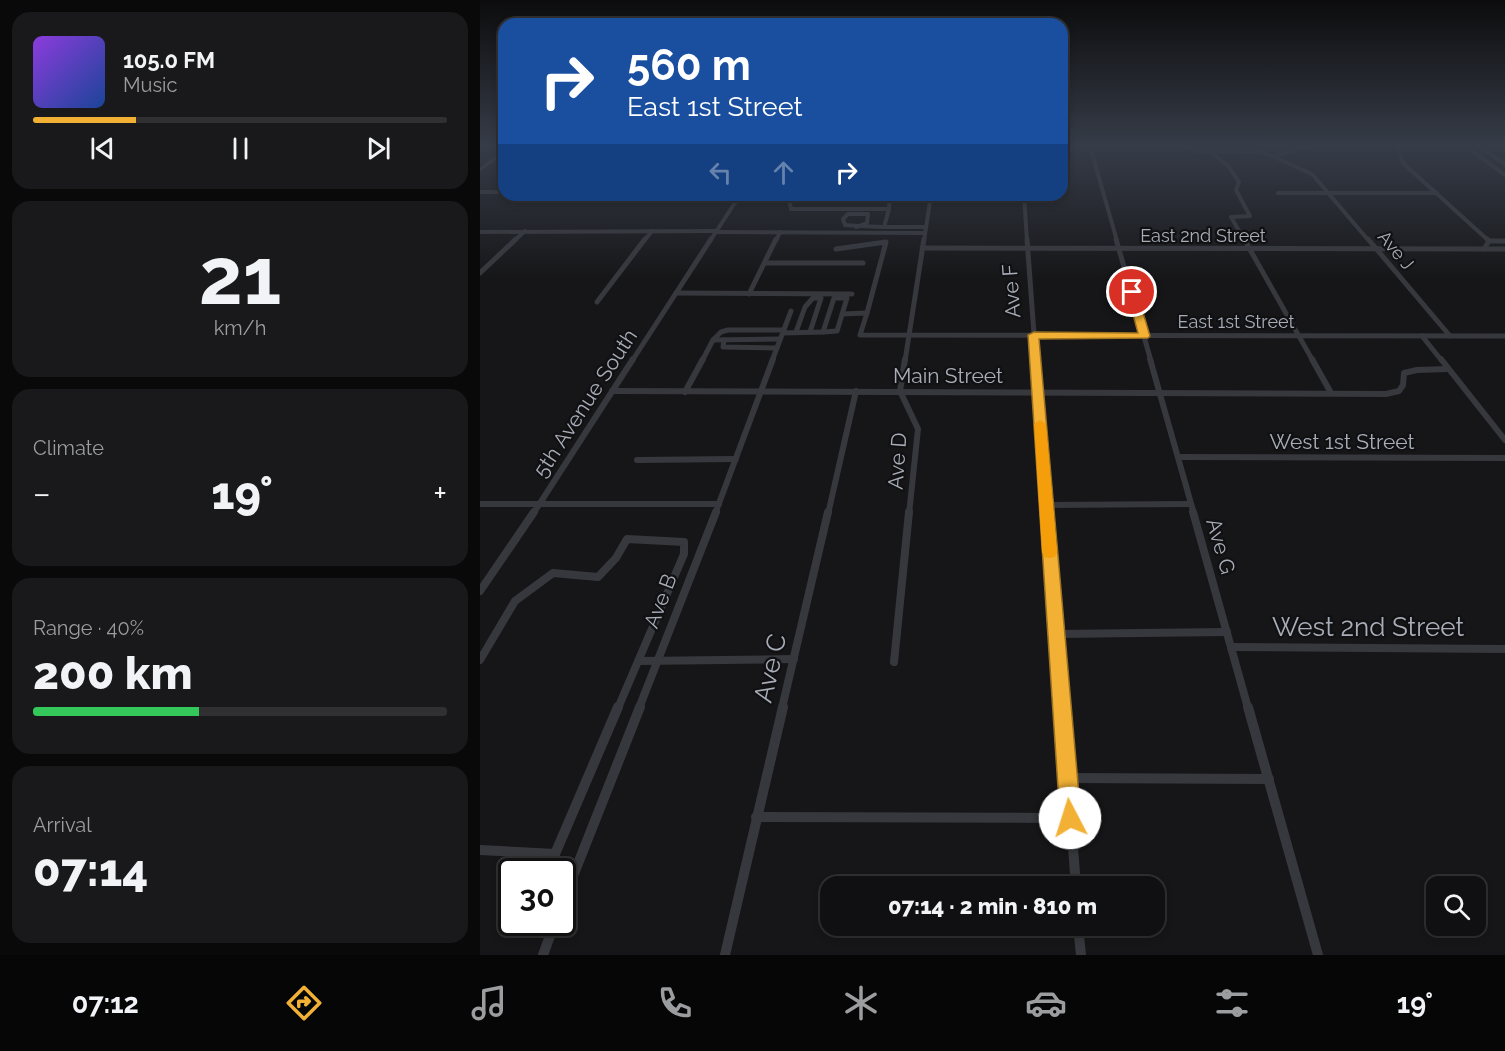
<!DOCTYPE html>
<meta charset="utf-8">
<style>
:root{--surface:#101012;--page:#19191b;--text:#f1f3f6;--muted:#9c9d9f;--line:#303032;--accent:#f2b134}
body{margin:0;font-family:Raleway,sans-serif;background:var(--page);color:var(--text);height:100vh;display:flex;flex-direction:column;font-size:22px;white-space:nowrap}
*{box-sizing:border-box;margin:0}
p{font-size:20px;color:var(--muted)}
.icon{flex:none;width:33px;height:33px;fill:none;stroke:currentColor;stroke-width:2;stroke-linecap:round;stroke-linejoin:round}
.map{position:relative;flex:1;overflow:hidden}
.sheet{display:flex;flex-direction:column;gap:12px;padding:12px;background:#09090a;width:480px}
.sheet>*{flex:none}
.hud{position:absolute;left:18px;top:18px;width:570px;height:183px;border-radius:18px;box-shadow:0 3px 9px #0003,0 0 0 2px var(--line);background:#1a4fa0;color:#fff;overflow:hidden}
.fabs{position:absolute;left:946px;top:876px;display:grid;gap:12px}
.fabs a{display:grid;place-items:center;width:60px;height:60px;border-radius:12px;background:var(--surface);box-shadow:0 3px 9px #0003,0 0 0 2px var(--line);font-size:30px}
.speed{position:absolute;left:18px;top:858px;display:flex;gap:12px;font-size:30px;font-weight:700;text-align:center}
.speed>*{display:grid;place-content:center;width:78px;height:78px;border-radius:50%;background:var(--surface);box-shadow:0 3px 9px #0003,0 0 0 2px var(--line);line-height:1}
.speed .limit{border:3px solid #111;border-radius:9px;background:#fff;color:#111}
.pin{position:absolute;display:grid;place-items:center;width:51px;height:51px;color:#fff;margin:-26px;border:3px solid #fff;border-radius:50%;box-shadow:0 2px 6px #0007}
.me{position:absolute;width:66px;margin:-33px;rotate:355deg;stroke-linejoin:round;filter:drop-shadow(0 0 4px #0008)}
.turn{display:flex;align-items:center;gap:21px;height:126px;padding:0 30px;font-size:27px}
.turn .icon{width:78px;height:78px;stroke-width:2.5}
.turn b{display:block;font-size:42px;line-height:51px}
.lanes{display:flex;align-items:center;height:57px;padding:0 30px;background:#0003;justify-content:center;gap:30px;direction:ltr}
.lanes .off{opacity:.35}
.big{font-size:45px;font-weight:800;line-height:1.1}
.sheet .widget{flex:1;display:flex;flex-direction:column;justify-content:center;gap:9px;min-width:0;padding:0 21px;border-radius:18px;background:var(--page)}
.sheet .dial{align-items:center;gap:0}
.dial b{font-size:78px;line-height:1}
.song{display:flex;align-items:center;gap:18px}
.cover{width:72px;height:72px;border-radius:9px;background:linear-gradient(135deg,hsl(270 70% 55%),hsl(220 70% 35%))}
.played{height:6px;border-radius:3px;background:linear-gradient(90deg,var(--accent) 25%,var(--line) 25%)}
.keys{display:flex;justify-content:space-around;direction:ltr}
.heat{display:flex;justify-content:space-between;align-items:center;font-size:33px;direction:ltr}
.charge{height:9px;border-radius:4px;background:linear-gradient(90deg,#34c759 40%,var(--line) 0)}
.trip{position:absolute;left:340px;top:876px;width:345px;height:60px;border-radius:18px;background:var(--surface);box-shadow:0 3px 9px #0003,0 0 0 2px var(--line);font-weight:800;line-height:60px;text-align:center}
.menu{display:flex;height:96px;justify-content:space-around;align-items:center;background:#060607;color:var(--muted)}
.menu .icon{width:42px;height:42px}
.menu .selected{color:var(--accent)}
.menu b{font-size:27px;color:var(--text)}
main{display:flex;flex:1;min-height:0}
.map>svg:first-child{display:block}
.lines{fill:none;stroke-linecap:round;stroke-linejoin:round}
.street-far4{stroke:#37383d;stroke-width:4}
.street-far3{stroke:#37383d;stroke-width:5}
.street-far2{stroke:#37383d;stroke-width:6}
.street-far1{stroke:#37383d;stroke-width:8}
.street{stroke:#37383d;stroke-width:10}
.secondary{fill:#45474d;fill-rule:evenodd}
.route{fill:#f2b134;stroke:#9d7322;stroke-width:1.5}
.slow{fill:#f59e0b}
.labels{text-anchor:middle;dominant-baseline:central;stroke-width:4.5;stroke-linejoin:round;paint-order:stroke}
.far-street-label{font-size:18px;fill:#a8adb8;stroke:#111113}
.street-label{font-size:21px;fill:#a8adb8;stroke:#111113}
.near-street-label{font-size:26px;fill:#a8adb8;stroke:#111113}
</style>
<main>
<section class="sheet">
<div class="widget">
<div class="song"><i class="cover"></i><div><b>105.0 FM</b><p>Music</p></div></div>
<div class="played"></div>
<div class="keys"><svg class="icon" aria-label="previous" viewBox="0 0 24 24"><path d="M18 5L8 12l10 7zM5 5v14"/></svg><svg class="icon" aria-label="pause" viewBox="0 0 24 24"><path d="M8 5v14M16 5v14"/></svg><svg class="icon" aria-label="next" viewBox="0 0 24 24"><path d="M6 5l10 7-10 7zM19 5v14"/></svg></div>
</div>
<div class="widget dial"><b>21</b><p>km/h</p></div>
<div class="widget"><p>Climate</p>
<div class="heat"><a>−</a><b class="big">19°</b><a>+</a></div>
</div>
<div class="widget"><p>Range · 40%</p><b class="big">200 km</b><div class="charge"></div></div>
<div class="widget"><p>Arrival</p><b class="big">07:14</b></div>
</section>
<div class="map">
<svg width="1025" height="955" viewBox="0 0 1025 955">
<rect width="100%" height="100%" fill="#161618"/>
<g class="lines">
<!-- street-far4 -->
<g class="street-far4">
<path d="M610,146L637,241"/>
<path d="M706,146L716,151L783,152L832,174L889,241"/>
<path d="M918,146L923,163L1009,241"/>
<path d="M985,146L1025,175"/>
<path d="M999,146L1025,164"/>
<path d="M731,152L749,167L759,182L756,190L770,216L751,217L765,241"/>
<path d="M794,156L829,146"/>
<path d="M0,192H24"/>
<path d="M798,193H957"/>
<path d="M544,195L547,241"/>
<path d="M309,200L311,209H409L404,227H446"/>
<path d="M409,209L410,195"/>
<path d="M368,214H388L387,223L379,226L365,225L363,219Z"/>
<path d="M379,226L404,227"/>
<path d="M376,227L379,226"/>
<path d="M0,232L237,231"/>
<path d="M236,232L445,233"/>
<path d="M34,241L45,231"/>
<path d="M164,241L172,231"/>
<path d="M230,241L260,195"/>
<path d="M296,241L300,232"/>
<path d="M444,241L451,195"/>
</g>
<!-- street-far3 -->
<g class="street-far3">
<path d="M547,239L556,361"/>
<path d="M636,239L671,361"/>
<path d="M764,239L833,361"/>
<path d="M888,239L970,336"/>
<path d="M1007,239L1009,241"/>
<path d="M442,248L1004,249L1009,241H1025"/>
<path d="M356,249L406,242L387,313"/>
<path d="M1004,249H1025"/>
<path d="M285,263H383"/>
<path d="M0,273L36,239"/>
<path d="M196,293L372,294"/>
<path d="M269,294L296,239"/>
<path d="M354,298H367L357,331L343,332Z"/>
<path d="M117,302L165,239"/>
<path d="M362,314L387,313L380,335L1025,336"/>
<path d="M316,332L325,307L333,298H340"/>
<path d="M330,332L341,298"/>
<path d="M303,333L343,332"/>
<path d="M942,336L962,361"/>
<path d="M233,340L241,332L248,330H304"/>
<path d="M244,340L243,347L297,348"/>
<path d="M152,361L231,239"/>
<path d="M222,361L233,340L300,339"/>
<path d="M292,361L311,311"/>
<path d="M425,361L444,239"/>
</g>
<!-- street-far2 -->
<g class="street-far2">
<path d="M425,359L420,391L438,429L429,514"/>
<path d="M556,359L568,514"/>
<path d="M670,359L714,514"/>
<path d="M832,359L851,393"/>
<path d="M961,359L1025,440"/>
<path d="M132,391L906,394L919,391L923,385L924,373L937,370L968,369"/>
<path d="M205,392L223,359"/>
<path d="M699,457L1025,458"/>
<path d="M157,460L256,459"/>
<path d="M0,504H239"/>
<path d="M566,505L710,504"/>
<path d="M53,514L153,359"/>
<path d="M235,514L293,359"/>
<path d="M348,514L376,391"/>
</g>
<!-- street-far1 -->
<g class="street-far1">
<path d="M568,512L583,708"/>
<path d="M713,512L768,708"/>
<path d="M0,591L54,512"/>
<path d="M576,634L747,632"/>
<path d="M751,647L1025,649"/>
<path d="M0,660L35,601L73,573L118,577L136,558L147,539L204,542V554L138,708"/>
<path d="M160,661L314,659"/>
<path d="M414,662L429,512"/>
<path d="M159,708L236,512"/>
<path d="M302,708L348,512"/>
</g>
<!-- street -->
<g class="street">
<path d="M582,707L596,886"/>
<path d="M768,707L838,955"/>
<path d="M587,778L789,779"/>
<path d="M276,817L590,818"/>
<path d="M0,850L75,854L138,707"/>
<path d="M82,904L160,707"/>
<path d="M598,926L601,955"/>
<path d="M63,955L75,922"/>
<path d="M245,955L303,707"/>
</g>
<!-- secondary -->
<path class="secondary" d="M22,151H24V154L0,171V168Z"/>
</g>
<!-- sky -->
<linearGradient id="sky" x2="0" y2="1"><stop stop-color="#0c0c0d"/><stop offset="0.52" stop-color="#363c48"/><stop offset="1" stop-color="#363c48" stop-opacity="0"/></linearGradient>
<rect width="1025" height="280" fill="url(#sky)"/>
<!-- route -->
<path class="route" d="M652,289L657,292L670,336L668,338L559,339L601,818L598,826L590,829L583,826L580,818L548,335L554,332L658,333L647,292Z"/>
<!-- slow -->
<path class="slow" d="M560,420L566,424L577,552L575,557L570,558L564,557L562,552L554,424Z"/>
<g class="labels">
<!-- far-street labels -->
<g class="far-street-label">
<text x="723" y="235">East 2nd Street</text>
<text transform="translate(916 250) rotate(50)">Ave J</text>
<text x="756" y="321">East 1st Street</text>
</g>
<!-- street labels -->
<g class="street-label">
<text transform="translate(531 291) rotate(-94)">Ave F</text>
<text x="468" y="375">Main Street</text>
<text transform="translate(105 403) rotate(-57)">5th Avenue South</text>
<text x="862" y="441">West 1st Street</text>
<text transform="translate(417 461) rotate(-86)">Ave D</text>
<text transform="translate(741 546) rotate(74)">Ave G</text>
<text transform="translate(180 601) rotate(-69)">Ave B</text>
</g>
<!-- near-street labels -->
<g class="near-street-label">
<text x="888" y="627">West 2nd Street</text>
<text transform="translate(290 668) rotate(-77)">Ave C</text>
</g>
</g>
</svg>
<div class="fabs">
<a><svg class="icon" aria-label="search" viewBox="0 0 24 24"><circle cx="10" cy="10" r="6"/><path d="M15 15l6 6"/></svg></a>
</div>
<div class="speed"><div class="limit">30</div></div>
<div class="pin" style="left:652px;top:292px;background:#d93025"><svg class="icon" aria-label="arrive" viewBox="0 0 24 24"><path d="M6 21V4h12l-3 4 3 4H6"/></svg></div>
<svg class="me" style="left:590px;top:818px" viewBox="-20 -20 40 40"><circle r="19" fill="#fff"/><path d="M0-13L10 11 0 6-10 11z" fill="#f2b134"/></svg>
<div class="trip">07:14 · 2 min · 810 m</div>
<div class="hud">
<div class="turn"><svg class="icon" aria-label="right" viewBox="0 0 24 24"><path d="M7 20v-9h11M14 6l5 5-5 5"/></svg><div><b>560 m</b>East 1st Street</div></div>
<div class="lanes"><svg class="icon off" aria-label="left" viewBox="0 0 24 24"><path d="M17 20v-9H6M10 6l-5 5 5 5"/></svg><svg class="icon off" aria-label="ahead" viewBox="0 0 24 24"><path d="M12 20V5M6 11l6-6 6 6"/></svg><svg class="icon" aria-label="right" viewBox="0 0 24 24"><path d="M7 20v-9h11M14 6l5 5-5 5"/></svg></div>
</div>
</div>
</main>
<nav class="menu">
<b>07:12</b>
<svg class="icon selected" aria-label="directions" viewBox="0 0 24 24"><path d="M12 3l9 9-9 9-9-9zM9 14v-3h6M13 9l2 2-2 2"/></svg>
<svg class="icon" aria-label="music" viewBox="0 0 24 24"><path d="M9 18V5l10-2v13"/><circle cx="6" cy="18" r="3"/><circle cx="16" cy="16" r="3"/></svg>
<svg class="icon" aria-label="phone" viewBox="0 0 24 24"><path d="M5 4h4l2 5-3 2q2 4 5 5l2-3 5 2v4C11 20 4 13 5 4z"/></svg>
<svg class="icon" aria-label="climate" viewBox="0 0 24 24"><path d="M12 3v18M4 7l16 10M4 17L20 7"/></svg>
<svg class="icon" aria-label="car" viewBox="0 0 24 24"><path d="M5 17H2v-5l4-1 3-4h7l3 4 3 1v5h-3M9 17h6M6 11h13"/><circle cx="7" cy="17" r="2"/><circle cx="17" cy="17" r="2"/></svg>
<svg class="icon" aria-label="filters" viewBox="0 0 24 24"><path d="M4 7h16M4 17h16"/><circle cx="9" cy="7" r="2"/><circle cx="15" cy="17" r="2"/></svg>
<b>19°</b>
</nav>
